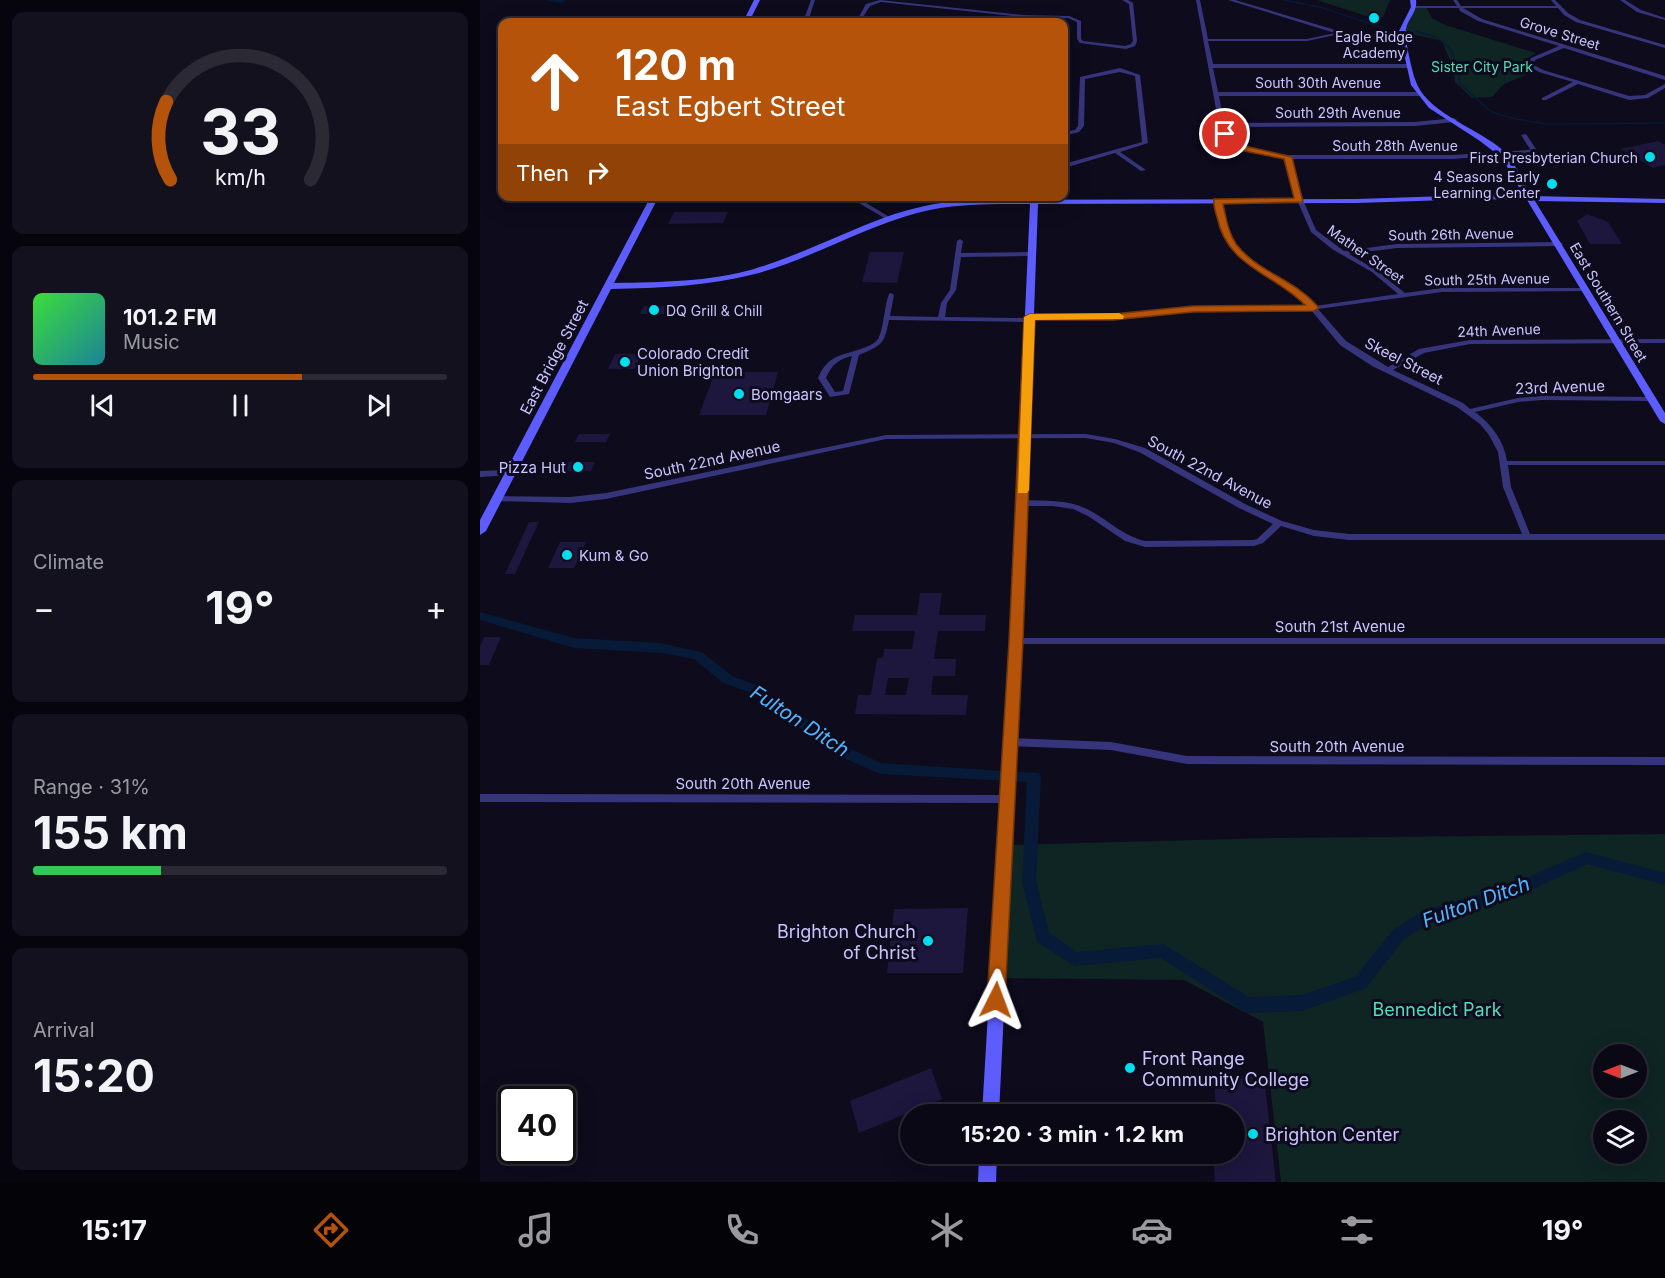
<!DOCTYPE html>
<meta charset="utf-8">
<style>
:root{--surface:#0a0815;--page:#13111e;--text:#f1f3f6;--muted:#999aa0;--line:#2a2934;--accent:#b45309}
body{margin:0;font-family:Inter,sans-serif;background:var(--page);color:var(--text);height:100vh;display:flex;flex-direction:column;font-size:22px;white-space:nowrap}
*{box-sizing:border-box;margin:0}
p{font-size:20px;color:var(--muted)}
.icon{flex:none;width:33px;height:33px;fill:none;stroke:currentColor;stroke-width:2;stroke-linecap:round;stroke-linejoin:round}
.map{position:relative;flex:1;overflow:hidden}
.sheet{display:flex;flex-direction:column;gap:12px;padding:12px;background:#06040c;width:480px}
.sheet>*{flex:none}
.banner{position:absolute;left:18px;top:18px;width:570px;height:183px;border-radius:12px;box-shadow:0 6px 24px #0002,0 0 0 2px var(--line);background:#b45309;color:#fff;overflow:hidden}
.needle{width:39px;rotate:270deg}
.buttons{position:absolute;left:1113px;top:1044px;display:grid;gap:12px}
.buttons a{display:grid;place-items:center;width:54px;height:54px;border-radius:50%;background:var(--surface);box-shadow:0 6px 24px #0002,0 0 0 2px var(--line);font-size:30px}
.speed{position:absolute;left:18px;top:1086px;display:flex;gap:12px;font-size:30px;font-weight:700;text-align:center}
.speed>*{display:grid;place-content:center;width:78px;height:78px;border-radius:50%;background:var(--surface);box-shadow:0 6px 24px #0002,0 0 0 2px var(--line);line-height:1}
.speed .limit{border:3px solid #111;border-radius:9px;background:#fff;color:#111}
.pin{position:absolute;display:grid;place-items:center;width:51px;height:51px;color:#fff;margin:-26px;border:3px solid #fff;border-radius:50%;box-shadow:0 2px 6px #0007}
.me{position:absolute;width:66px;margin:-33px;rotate:3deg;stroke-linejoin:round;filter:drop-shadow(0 0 4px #0008)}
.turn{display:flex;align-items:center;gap:21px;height:126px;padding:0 18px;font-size:27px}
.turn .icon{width:78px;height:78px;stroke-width:2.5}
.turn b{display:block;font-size:42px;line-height:51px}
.then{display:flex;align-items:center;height:57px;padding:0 18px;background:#0003;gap:12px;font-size:22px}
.big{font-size:45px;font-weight:700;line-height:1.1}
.sheet .widget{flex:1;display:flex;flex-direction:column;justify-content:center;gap:9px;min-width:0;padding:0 21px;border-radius:12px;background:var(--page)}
.sheet .dial{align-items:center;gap:0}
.dial svg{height:156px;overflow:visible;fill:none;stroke:var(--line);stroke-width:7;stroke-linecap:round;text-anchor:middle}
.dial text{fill:var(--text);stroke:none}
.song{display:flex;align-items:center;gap:18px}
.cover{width:72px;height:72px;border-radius:9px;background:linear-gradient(135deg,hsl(120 70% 55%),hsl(190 70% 35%))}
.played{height:6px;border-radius:3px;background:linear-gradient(90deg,var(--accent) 65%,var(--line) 65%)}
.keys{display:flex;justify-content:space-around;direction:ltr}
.heat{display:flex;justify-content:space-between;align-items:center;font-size:33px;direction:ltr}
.charge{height:9px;border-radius:4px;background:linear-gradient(90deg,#34c759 31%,var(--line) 0)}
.trip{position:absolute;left:420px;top:1104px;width:345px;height:60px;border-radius:30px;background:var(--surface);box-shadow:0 6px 24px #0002,0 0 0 2px var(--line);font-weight:700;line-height:60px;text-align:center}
.menu{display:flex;height:96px;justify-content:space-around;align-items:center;background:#040308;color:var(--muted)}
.menu .icon{width:42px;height:42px}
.menu .on{color:var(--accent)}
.menu b{font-size:27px;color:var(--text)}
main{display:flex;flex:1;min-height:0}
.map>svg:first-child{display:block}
.green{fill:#0e2524;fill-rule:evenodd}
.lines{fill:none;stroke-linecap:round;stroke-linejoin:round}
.stream{stroke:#071a38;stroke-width:1.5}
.canal{fill:#071a38;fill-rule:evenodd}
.building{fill:#1d163d;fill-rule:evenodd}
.street{fill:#36357c;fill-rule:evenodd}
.secondary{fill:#5c5cff;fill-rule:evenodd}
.route{fill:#b45309;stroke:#753606;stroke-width:1.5}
.slow{fill:#f59e0b}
.poi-dot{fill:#00def0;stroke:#0d0b1c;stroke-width:2}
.labels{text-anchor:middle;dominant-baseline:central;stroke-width:6;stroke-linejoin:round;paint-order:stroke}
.far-street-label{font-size:14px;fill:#cac5ff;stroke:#0d0b1c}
.far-poi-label{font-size:14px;fill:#cac5ff;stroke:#0d0b1c;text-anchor:end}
.far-park-label{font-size:14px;fill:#51dfb8;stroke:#0d0b1c}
.poi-label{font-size:15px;fill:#cac5ff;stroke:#0d0b1c;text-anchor:start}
.street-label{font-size:15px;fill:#cac5ff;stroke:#0d0b1c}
.near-poi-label{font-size:18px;fill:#cac5ff;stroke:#0d0b1c;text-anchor:start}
.near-park-label{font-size:18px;fill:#51dfb8;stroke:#0d0b1c}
.near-water-label{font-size:20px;font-style:italic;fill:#53b4ff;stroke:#0d0b1c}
</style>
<main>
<section class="sheet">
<div class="widget dial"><svg viewBox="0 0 100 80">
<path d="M14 69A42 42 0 1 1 86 69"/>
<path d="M14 69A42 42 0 0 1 12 29" stroke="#b45309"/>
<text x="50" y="56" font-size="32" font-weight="700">33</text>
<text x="50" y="72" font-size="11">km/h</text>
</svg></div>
<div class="widget">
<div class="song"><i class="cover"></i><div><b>101.2 FM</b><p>Music</p></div></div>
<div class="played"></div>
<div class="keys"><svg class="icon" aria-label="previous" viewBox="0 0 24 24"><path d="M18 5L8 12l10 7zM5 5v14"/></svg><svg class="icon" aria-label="pause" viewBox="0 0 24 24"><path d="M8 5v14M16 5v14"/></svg><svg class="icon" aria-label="next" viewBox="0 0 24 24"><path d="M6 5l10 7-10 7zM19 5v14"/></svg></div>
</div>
<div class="widget"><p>Climate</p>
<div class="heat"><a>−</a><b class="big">19°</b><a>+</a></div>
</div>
<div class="widget"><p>Range · 31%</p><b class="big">155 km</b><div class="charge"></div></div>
<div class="widget"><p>Arrival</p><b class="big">15:20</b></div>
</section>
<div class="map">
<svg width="1185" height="1182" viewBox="0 0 1185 1182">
<rect width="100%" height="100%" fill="#0d0b1c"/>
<!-- green -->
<g class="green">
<path d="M837,0H910L903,17L892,18Z"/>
<path d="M934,7H946L952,18L965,25L1056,53L1043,61L1047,69L1054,72L1024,84L1012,97L992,98L975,82L974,70L962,41L922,32L923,22Z"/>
<path d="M1185,834V1182H801L783,1022L704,980L517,978L524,845L795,838ZM1124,1054H1156V1088H1124ZM1124,1120H1156V1154H1124Z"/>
</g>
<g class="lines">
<!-- stream -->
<g class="stream">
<path d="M804,0L843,8L909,30"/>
<path d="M934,31C970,39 975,49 980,84C990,92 998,101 1008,109C1019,118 1053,122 1067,124L1185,123"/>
</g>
<!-- canal -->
<g class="canal">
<path d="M64,0H84L85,1L82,3Z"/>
<path d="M0,612L94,638L181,643L222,652L252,676L278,686L369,748L401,763L559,773L561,777L556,881L569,933L597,952L683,944L769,997L822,995L875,977L914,929L945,910L1032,884L1106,852L1185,873V885L1107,864L1040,895L954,921L924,939L886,988L822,1011L767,1013L681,958L595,966L557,942L542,881L547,782L400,774L359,756L268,692L242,682L214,659L181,653L94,648L0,620Z"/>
</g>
</g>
<!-- building -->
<g class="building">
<path d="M1178,141L1185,145V165L1173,168L1141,149Z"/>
<path d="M194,212H248L243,223L188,224Z"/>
<path d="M1107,214L1128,222L1142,244H1110L1097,221Z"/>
<path d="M390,252H424L417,283L382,282Z"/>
<path d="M164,306H193L189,314H160Z"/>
<path d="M135,354H162L155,369H128Z"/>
<path d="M235,372H298L286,415H219Z"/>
<path d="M99,434H130L126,442H95Z"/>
<path d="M85,462H115L111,471H81Z"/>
<path d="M49,522H59L35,574H25Z"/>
<path d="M80,542H106L94,568H68Z"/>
<path d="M440,593H462L459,615H506L505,631H458L454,659H476L475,676H453L451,695H488L486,715L375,714L378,695H391L397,658H403L404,649H432L435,631H372L375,615H437ZM408,678H429L426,695H405Z"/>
<path d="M4,637H21L9,665H0V646Z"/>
<path d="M488,908L483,973H407L414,909Z"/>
<path d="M451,1068L462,1099L379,1133L370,1101Z"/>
<path d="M734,1076H784L796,1182H735L733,1154H754V1114H736Z"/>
</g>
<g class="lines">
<!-- street -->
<g class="street">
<path d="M331,0H335L329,18L338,21V22H333L324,19Z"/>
<path d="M400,0L543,15L589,16L601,21V39L603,41L645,46L651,44L653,41L649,4L642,0H648L653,3L657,41L655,46L646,49L600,43L597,39V22L588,18L543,17L401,2L390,6L380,22H376L386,4Z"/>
<path d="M716,0H720L728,39H827L855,33L748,0H755L875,36L924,40L926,41L924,42L875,38L860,34L827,41H728L733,64H929L932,66L929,68H733L738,92H940L943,94L940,96H739L744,123L935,122L974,118L977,120L974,122L935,126L745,127L746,131L754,140L769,148L807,155H972L1049,150L1050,149L1041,135L1046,134L1056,149L1053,153L972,159H810L823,200L836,230L864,251L917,244L1080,242L1083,244L1080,246L917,248L869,254L896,270L925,293L962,288H1107L1110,290L1109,291L962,292L838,309L866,341L908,367L939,349L990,340L1185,339V343L990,344L944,353L913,370L983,403L990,409L1038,398L1062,396L1175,397V401H1172L1062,400L1038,402L995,412C1011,424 1024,440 1027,461H1185V465H1028L1031,487L1050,534H1185V540H869L834,536L801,526L783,543L774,546L665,547L645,541L608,516L593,509L573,506H542L538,503L542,500C564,501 587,499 607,509C627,519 643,536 665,541L773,540L777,539L793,524L759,508L659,452L634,443L606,438L406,439L126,499L90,503L14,501L13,499L17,496L90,497L126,493L406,435L606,434L635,439L665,448L765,504L802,521L834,530L869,534H1042L1023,487L1018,452L1009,435L1000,424L977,407L892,366L860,345L831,310L713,311L633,319H552L551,321L549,322L409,320C404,345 402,345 379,355L369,394L350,397L338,378C349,352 365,356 386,347C391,345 395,343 398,339C404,329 404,306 409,294L411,293L414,295L410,316L458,317L461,303L470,290L477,241L480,239L483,241L481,253L551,252L554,254L551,256L481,257L476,290L467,303L465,317L547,318L548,316L550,315H633L713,307L828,306L819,295L771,265L751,247L741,230L735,201L738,199L741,201L747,230L756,245L775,263L823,293L835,306L918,294L892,272L852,249L831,232L817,200L805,158C778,153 759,153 740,131ZM372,356L363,391L355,392L346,378C351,366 358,359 372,356Z"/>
<path d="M973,0H977L981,6H1076L1071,0H1075L1088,13L1100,20L1185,45V48L1096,22L1084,15L1078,8H983L1002,19L1185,76V80L1084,48L1055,60L1054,65L1063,70L1149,96L1165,95L1185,84V88L1168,98L1149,100L1098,84L1066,100H1062V98L1093,82L1059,72L1048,66L1051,58L1079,46L998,21L980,11L979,8H934L932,7L934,6H977Z"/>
<path d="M1140,0H1145L1161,10L1185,18V20L1157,12Z"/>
<path d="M640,68L660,75L668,143L640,152L666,170L661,171L635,153L584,168V164L662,142L655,76L640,72L605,79L604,126L599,132L584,136V132L595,130L598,126L600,77Z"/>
<path d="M363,196L383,201L411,218L406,219L379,203L361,200L173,201L170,199L173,197Z"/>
<path d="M30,470L33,471L34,473L33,475L0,477V471Z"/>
<path d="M536,638H1185V644H536L533,643L531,641L533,639Z"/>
<path d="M530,738L631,742L707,756L1185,757V765L707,764L631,750L530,746L526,745L525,742L526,739Z"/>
<path d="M0,794L526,795L530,796L531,799L530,802L526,803L0,802Z"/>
</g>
<!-- secondary -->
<g class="secondary">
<path d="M274,0H280L269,22H263Z"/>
<path d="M930,0H936C938,12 928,18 926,29C924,37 932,70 935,79C944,111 994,127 1019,147C1034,160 1042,179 1052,196L1185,199V203L1055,201L1185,413V424L1180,421L1047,200L998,199L877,203L558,204L542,641L519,1114H502L530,641L550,204C512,204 474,203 437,213C381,228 331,259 275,274C228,286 180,288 131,289L6,531L0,535V520L171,196H179L134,283C181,282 229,282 274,269C320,255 362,233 406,217C431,208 456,203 482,200L877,199L998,195L1044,196L1022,158L1000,141L949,108L931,85L919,31L931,7Z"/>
<path d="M499,1154H517L516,1182H498Z"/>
</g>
</g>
<!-- route -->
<path class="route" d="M742,132H748L769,147L812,157L823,202L743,204C746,217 748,232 756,244C777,272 817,280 839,308L834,311L713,312L633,320H555L543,641L525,1000L522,1006L516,1008L509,1006L507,1000L529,641L544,317L550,314H633L713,306L825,305C793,273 747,267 737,217C735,211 733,205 734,199L814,198L804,159L764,151L742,136Z"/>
<!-- slow -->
<path class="slow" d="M639,313L644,316L643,319L555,320L549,490L547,493H538L544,317L550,314Z"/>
<!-- markers -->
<g class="poi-dot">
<circle cx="894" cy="18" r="6"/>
<circle cx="1170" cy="157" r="6"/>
<circle cx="1072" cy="184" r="6"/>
<circle cx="174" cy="310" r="6"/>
<circle cx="145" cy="362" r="6"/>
<circle cx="259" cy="394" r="6"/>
<circle cx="98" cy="467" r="6"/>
<circle cx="87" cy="555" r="6"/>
<circle cx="448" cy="941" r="6"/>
<circle cx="650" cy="1068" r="6"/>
<circle cx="773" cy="1134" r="6"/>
</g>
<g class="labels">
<!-- far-street labels -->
<g class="far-street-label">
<text transform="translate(1080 33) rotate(17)">Grove Street</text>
<text x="838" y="82">South 30th Avenue</text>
<text x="858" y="112">South 29th Avenue</text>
<text x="915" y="145">South 28th Avenue</text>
<text transform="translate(971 234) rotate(-1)">South 26th Avenue</text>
<text transform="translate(886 254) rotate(35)">Mather Street</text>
<text transform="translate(1007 279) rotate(-1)">South 25th Avenue</text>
<text transform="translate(1129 302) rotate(59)">East Southern Street</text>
<text transform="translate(1019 330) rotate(-2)">24th Avenue</text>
</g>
<!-- far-poi labels -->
<g class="far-poi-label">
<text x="894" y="36" text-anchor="middle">Eagle Ridge<tspan x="894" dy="16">Academy</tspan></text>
<text x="1158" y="157">First Presbyterian Church</text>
<text x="1060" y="176">4 Seasons Early<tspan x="1060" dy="16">Learning Center</tspan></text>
<text x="186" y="310" text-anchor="start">DQ Grill &amp; Chill</text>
</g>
<!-- far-park labels -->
<g class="far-park-label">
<text x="1002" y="66">Sister City Park</text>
</g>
<!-- poi labels -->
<g class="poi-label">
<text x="157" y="353">Colorado Credit<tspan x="157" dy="17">Union Brighton</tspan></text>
<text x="271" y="394">Bomgaars</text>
<text x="86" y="467" text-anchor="end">Pizza Hut</text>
<text x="99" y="555">Kum &amp; Go</text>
</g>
<!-- street labels -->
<g class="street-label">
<text transform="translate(74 357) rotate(-62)">East Bridge Street</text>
<text transform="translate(924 361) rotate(27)">Skeel Street</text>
<text transform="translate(1080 387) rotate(-2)">23rd Avenue</text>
<text transform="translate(232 460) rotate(-12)">South 22nd Avenue</text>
<text transform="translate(730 472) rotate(28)">South 22nd Avenue</text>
<text x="860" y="626">South 21st Avenue</text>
<text x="857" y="746">South 20th Avenue</text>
<text x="263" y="783">South 20th Avenue</text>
</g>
<!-- near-poi labels -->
<g class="near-poi-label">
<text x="436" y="931" text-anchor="end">Brighton Church<tspan x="436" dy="21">of Christ</tspan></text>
<text x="662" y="1058">Front Range<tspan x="662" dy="21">Community College</tspan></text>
<text x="785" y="1134">Brighton Center</text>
</g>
<!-- near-park labels -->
<g class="near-park-label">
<text x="957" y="1009">Bennedict Park</text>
</g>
<!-- near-water labels -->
<g class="near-water-label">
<text transform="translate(320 721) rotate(33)">Fulton Ditch</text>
<text transform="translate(996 902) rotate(-20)">Fulton Ditch</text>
</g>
</g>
</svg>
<div class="buttons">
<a><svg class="needle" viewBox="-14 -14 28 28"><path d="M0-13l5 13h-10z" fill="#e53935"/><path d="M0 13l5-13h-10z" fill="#999aa0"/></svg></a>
<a><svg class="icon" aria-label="layers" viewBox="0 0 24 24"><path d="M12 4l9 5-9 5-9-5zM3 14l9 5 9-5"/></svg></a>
</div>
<div class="speed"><div class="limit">40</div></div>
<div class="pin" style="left:745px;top:134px;background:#d93025"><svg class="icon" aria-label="arrive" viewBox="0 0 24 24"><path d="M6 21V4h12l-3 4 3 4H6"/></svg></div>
<svg class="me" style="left:516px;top:1000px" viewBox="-20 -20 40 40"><path d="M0-17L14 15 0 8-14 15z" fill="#b45309" stroke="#fff" stroke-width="4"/></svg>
<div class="trip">15:20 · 3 min · 1.2 km</div>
<div class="banner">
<div class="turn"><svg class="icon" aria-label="ahead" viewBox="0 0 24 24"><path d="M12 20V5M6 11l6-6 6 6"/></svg><div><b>120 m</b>East Egbert Street</div></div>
<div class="then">Then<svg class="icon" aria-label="right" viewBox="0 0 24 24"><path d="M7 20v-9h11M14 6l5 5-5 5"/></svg></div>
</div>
</div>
</main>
<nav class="menu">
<b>15:17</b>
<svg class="icon on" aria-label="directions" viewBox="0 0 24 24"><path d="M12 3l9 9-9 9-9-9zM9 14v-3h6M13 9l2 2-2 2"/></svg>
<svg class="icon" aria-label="music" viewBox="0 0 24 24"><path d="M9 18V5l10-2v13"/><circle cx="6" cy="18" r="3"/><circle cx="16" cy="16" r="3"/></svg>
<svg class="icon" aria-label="phone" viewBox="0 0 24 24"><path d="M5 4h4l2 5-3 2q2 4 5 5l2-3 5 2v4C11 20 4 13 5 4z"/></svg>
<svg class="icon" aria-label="climate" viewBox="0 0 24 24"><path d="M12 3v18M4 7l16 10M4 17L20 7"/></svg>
<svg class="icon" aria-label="car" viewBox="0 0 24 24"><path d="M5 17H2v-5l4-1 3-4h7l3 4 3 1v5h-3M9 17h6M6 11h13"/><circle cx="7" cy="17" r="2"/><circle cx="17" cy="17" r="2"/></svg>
<svg class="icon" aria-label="filters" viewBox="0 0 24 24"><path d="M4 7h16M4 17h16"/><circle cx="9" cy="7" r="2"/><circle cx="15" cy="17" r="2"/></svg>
<b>19°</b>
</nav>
